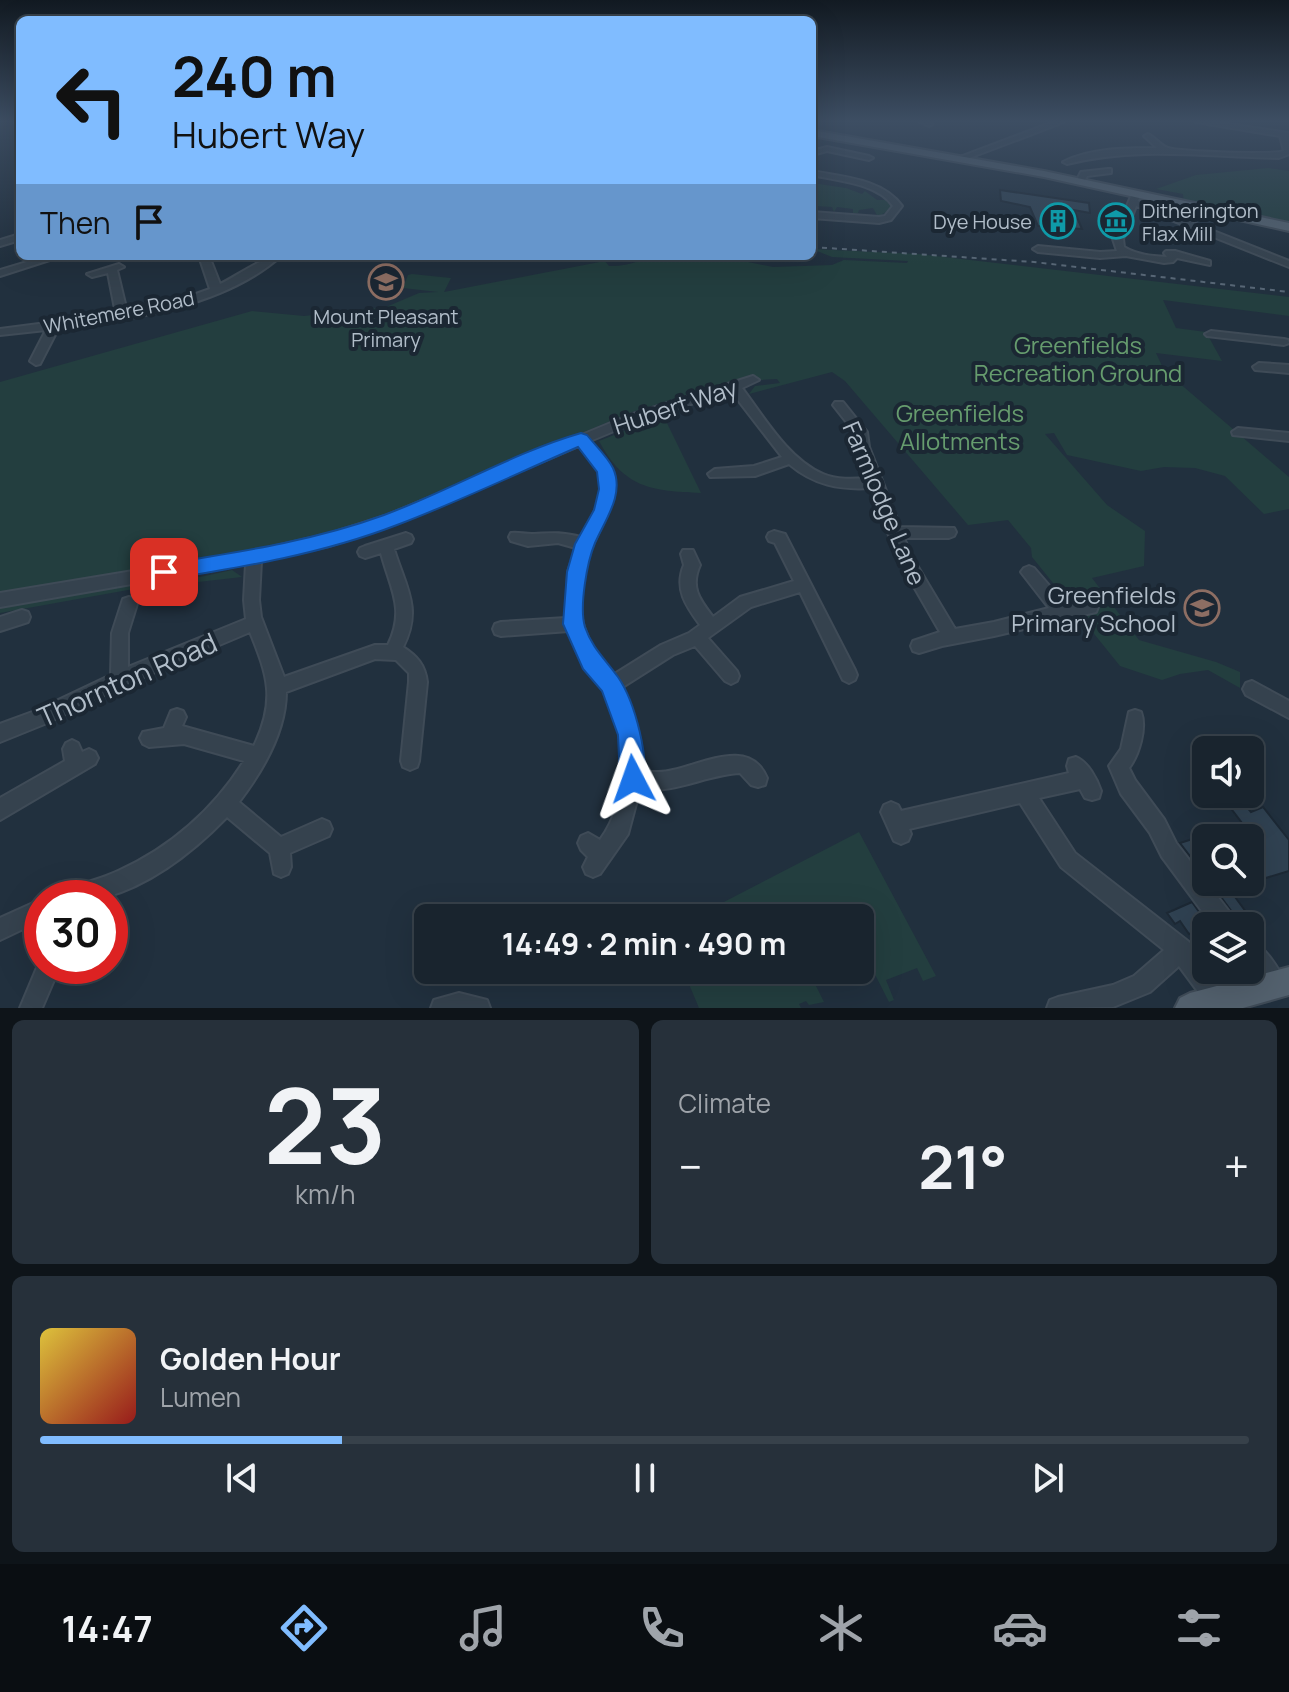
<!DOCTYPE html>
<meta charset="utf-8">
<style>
:root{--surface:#19242e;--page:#26303a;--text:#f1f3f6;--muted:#9fa4aa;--line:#37414a;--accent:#80bcff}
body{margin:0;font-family:Manrope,sans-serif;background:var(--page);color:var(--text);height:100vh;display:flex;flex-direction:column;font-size:30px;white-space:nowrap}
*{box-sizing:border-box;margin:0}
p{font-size:26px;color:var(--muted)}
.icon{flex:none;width:44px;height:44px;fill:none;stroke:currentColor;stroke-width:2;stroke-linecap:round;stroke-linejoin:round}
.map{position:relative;height:1008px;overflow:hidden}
.drawer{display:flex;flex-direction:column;gap:12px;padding:12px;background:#0e1419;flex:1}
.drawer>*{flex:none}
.top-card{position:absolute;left:16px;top:16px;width:800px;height:244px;border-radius:12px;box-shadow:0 8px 32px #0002,0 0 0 2px var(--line);background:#80bcff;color:#111;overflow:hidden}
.buttons{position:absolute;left:1192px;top:736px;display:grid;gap:16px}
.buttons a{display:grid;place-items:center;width:72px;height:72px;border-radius:12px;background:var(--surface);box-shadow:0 8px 32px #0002,0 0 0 2px var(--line);font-size:40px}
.speed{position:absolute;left:24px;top:880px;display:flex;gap:16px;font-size:40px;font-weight:700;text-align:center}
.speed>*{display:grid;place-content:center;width:104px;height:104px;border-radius:50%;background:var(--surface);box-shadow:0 8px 32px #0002,0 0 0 2px var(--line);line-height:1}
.speed .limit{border:12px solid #d22;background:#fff;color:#111}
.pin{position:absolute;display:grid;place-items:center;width:68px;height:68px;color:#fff;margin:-34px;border-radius:16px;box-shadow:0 4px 12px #0006}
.me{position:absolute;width:88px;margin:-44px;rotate:356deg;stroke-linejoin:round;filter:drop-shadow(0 0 6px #0008)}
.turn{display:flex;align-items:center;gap:28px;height:168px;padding:0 24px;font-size:36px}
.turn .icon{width:104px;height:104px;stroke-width:2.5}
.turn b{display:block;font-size:56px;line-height:68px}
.then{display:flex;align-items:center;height:76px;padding:0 24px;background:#0003;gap:16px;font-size:30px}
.big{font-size:60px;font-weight:700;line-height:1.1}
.drawer .tile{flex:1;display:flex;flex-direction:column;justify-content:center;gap:12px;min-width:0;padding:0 28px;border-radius:12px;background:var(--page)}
.drawer .dial{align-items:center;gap:0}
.dial b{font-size:104px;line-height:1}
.song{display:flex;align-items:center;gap:24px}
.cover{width:96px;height:96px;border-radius:12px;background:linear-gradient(135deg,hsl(50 70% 55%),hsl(0 70% 35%))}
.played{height:8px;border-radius:4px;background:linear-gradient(90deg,var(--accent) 25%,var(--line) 25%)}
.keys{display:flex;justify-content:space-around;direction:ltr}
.heat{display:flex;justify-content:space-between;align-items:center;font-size:44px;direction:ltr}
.drawer .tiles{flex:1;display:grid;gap:12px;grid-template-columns:1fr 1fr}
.tile:last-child{grid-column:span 2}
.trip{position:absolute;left:414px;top:904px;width:460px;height:80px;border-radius:12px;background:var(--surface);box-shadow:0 8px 32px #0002,0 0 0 2px var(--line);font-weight:700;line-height:80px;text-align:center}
.tabs{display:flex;height:128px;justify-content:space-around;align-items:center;background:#0a0e12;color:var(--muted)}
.tabs .icon{width:56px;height:56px}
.tabs .active{color:var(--accent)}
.tabs b{font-size:36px;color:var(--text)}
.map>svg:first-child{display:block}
.green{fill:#233e3f}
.building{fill:#304252;stroke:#1d2935;stroke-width:2}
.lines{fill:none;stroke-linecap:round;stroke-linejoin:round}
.minor-casing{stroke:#3f4b57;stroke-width:4}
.major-casing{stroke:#3f4b57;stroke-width:4}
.minor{fill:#35424e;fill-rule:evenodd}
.major{fill:#53616e;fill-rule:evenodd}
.rail{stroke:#576675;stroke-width:2;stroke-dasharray:5 5;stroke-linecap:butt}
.route{fill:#1a73e8;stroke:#114b97;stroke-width:2}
.labels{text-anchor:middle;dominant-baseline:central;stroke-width:8;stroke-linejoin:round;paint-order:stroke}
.far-poi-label{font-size:20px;fill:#b1bdc9;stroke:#1b2733;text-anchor:start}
.far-street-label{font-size:20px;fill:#b1bdc9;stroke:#1b2733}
.park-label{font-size:24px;fill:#669c6e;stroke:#1b2733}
.street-label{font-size:24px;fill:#b1bdc9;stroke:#1b2733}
.poi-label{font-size:24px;fill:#b1bdc9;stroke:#1b2733;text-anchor:end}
.near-street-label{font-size:28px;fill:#b1bdc9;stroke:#1b2733}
</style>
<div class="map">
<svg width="1289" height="1008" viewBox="0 0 1289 1008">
<rect width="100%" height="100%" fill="#21303e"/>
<!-- green -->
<g class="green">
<path d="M1268,168L1289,171V226L1184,202L1183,194L1156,189L1196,175Z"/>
<path d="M812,183L846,188L862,194L865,191L877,200H890L892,208L878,217L873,208L859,210L858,213H853V209L837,207L834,212L832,207L814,206L812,209Z"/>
<path d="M812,249L918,254L1289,297V316L1163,300L1176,328L1206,332L1222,361L1156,353L1164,370L1289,477V509L1264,514L1225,476L1195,468L1164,467L1141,471L1067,455L1054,433L1045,434L1107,505L1145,531L1144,566L1092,578L1139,640L1216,662L1240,672V688L1208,670L1180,674L1162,680L1120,666L1032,557L1031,548L1008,520L968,525L845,381L832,372L749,394L755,386L780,383L777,379L757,380L751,375L632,412L389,514L328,533L258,551L0,593V382L252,311L304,316L386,307L419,293L438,292L403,288L408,275L412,274L451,278L444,292L605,261L609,266C629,267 645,257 665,256C689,255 706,262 729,261L728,258L773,267L832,265L844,260L907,263L908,261L832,257Z"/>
<path d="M664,415L666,421L701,493C651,491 624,488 599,441Z"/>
<path d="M232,570L242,577L128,590L0,613V607L187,574L200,577Z"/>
<path d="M859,832L936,976L923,981L917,968L886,980L894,1000L889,1002L860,945V918H693Z"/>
<path d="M683,970H808L824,1002L809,1005L806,1001L799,1004L801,1008H699Z"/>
</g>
<!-- building -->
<g class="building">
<path d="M1000,190L1089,203L1090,213L1074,210L1082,229L1038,226L1030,207L1001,201Z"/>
<path d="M1220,794H1236L1251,812L1263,807L1289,840V871L1256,881L1250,872V838H1206V877L1180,843L1242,823Z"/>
<path d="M1210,882H1224L1249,916L1238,920Z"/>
<path d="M1192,902L1209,926L1196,935L1194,932L1189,934L1180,921L1175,924L1167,913Z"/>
</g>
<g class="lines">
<defs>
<g id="minor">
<path d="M920,122H931L933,124L929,126Z"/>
<path d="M1053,122H1064L964,160L957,158Z"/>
<path d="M1196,122H1215L1289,133V154L1279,158C1206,157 1139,146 1067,164L1063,162C1090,148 1127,148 1157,148L1144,136L1148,134C1155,137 1161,146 1168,148C1181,152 1274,155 1284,151L1280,136Z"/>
<path d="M827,147L869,156L873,158L869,160L827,151L812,155V151Z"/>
<path d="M1108,169H1111V173L1087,176L1083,184L1076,182L1081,172Z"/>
<path d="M812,171C843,177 883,179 902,206L891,220L879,223L812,218V212L879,217L885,216L893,206C877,183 838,181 812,175Z"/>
<path d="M1136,191L1140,194L1138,201L1289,261V267L1136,206L1123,239L1124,247C1137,255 1152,256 1167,257L1164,253L1166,251H1175L1210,261V265L1177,258L1173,262L1164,263L1126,256L1100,258L1038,252L1033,249L1038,246L1100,252L1117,251L1113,239L1132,194Z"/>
<path d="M20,234V240L0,246V240Z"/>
<path d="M47,256H62L0,276V270Z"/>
<path d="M199,256H209L220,284C237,276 263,256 281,256C225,306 131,320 58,329L40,364L36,365L30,361L46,330L0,335V329L116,314L108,273L92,277L87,274L119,264L124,267L117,270L127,312L176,301L210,289Z"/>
<path d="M1211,331L1284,339L1288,340L1289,343L1284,345L1207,336L1205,334Z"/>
<path d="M1259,363L1289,365V373L1255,370L1253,367Z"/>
<path d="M753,376L759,380L742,388C764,417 788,459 823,474C837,480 853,479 867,478L855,447V433L833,405L835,402H843L867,432L869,447L900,527L954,528L956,532L954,536L949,538H904L912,557L955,629L994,622L1049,608L1021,572L1024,568L1029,566L1034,568L1065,604L1090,600L1096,602L1098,607L1096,612L994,636L942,646L919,653L913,651L911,646L913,641L940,632L898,559L871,488C839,490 814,485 789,464L755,476L710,477L708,474L715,469L754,466L782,457L731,391L638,421L590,441C597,450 609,461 612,472C620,498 604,519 594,542C585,560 577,608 584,627C590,646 600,660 613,675L661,645L689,633L700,625C686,606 674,589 684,565L681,554L683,550H693L700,565C690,587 699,599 713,617L740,597L794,581L775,543L769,541L767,537L769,533L774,531L785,534L855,670L857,675L855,680L849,683L843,680L800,592L751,607L708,638L737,671L739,676L737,681L731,684L725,681L695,646L673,655L621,688L639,735L642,771C653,772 662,773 673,770C703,764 750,737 767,778L765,785L758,787L751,785L740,773C705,775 675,794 640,789L628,834L600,874L593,877L586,874L583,867L588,857L581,850L578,843L581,836L588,833L600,840C630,798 630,736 604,690C599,681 590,675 585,666C578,655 574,643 569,631L501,636L495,634L493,629L495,624L501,622L566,618L568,572L576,548L558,543L528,546L511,541L509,537L511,533C518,532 524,534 532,534C553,533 560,532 581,537C591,518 608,494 599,471C595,463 585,454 579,446L395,524L329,546L261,561L259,600L261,617L284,677L375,645H388C406,609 390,588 381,553L365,558L360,556L358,552L360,548L365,546L406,533L411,535L413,539L411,543L394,549C405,586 423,608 403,647C417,656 425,665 427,682L419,761L417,767L410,770L403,767L401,761L409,682V673L396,660L375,659L286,692C286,731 262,772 239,802L281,837L322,819L329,822L332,829L329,836L290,853L291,867L288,874L281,877L274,874L270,853L227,817C194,851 152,884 106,897C93,901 75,898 62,898L65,891C82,883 101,879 118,871C170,848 214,809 244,761L184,744L149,747L143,744L140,738L143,732L164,728L171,711L177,709L183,711L186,717L182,726L254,746C276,700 268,676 250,632L125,685L47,723L0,742V724L35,711L111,675L112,633L123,599L129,597L135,599L137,604L128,633V667L246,619L244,600L246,564L0,607V593L254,551L329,534L385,516L630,415Z"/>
<path d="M1238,428L1289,433V441L1233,435L1232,432Z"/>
<path d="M22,610L28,612L30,617L28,622L0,631V617Z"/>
<path d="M1252,681L1289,701V718L1246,695L1243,689L1246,683Z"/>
<path d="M1135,710L1141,712C1147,728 1139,755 1129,768L1135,780L1164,819L1176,843L1234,918L1237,926H1213L1162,857L1150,833L1121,794L1109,766L1121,749L1129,712Z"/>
<path d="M72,740L78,743L82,752L89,749L95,752L98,758L95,764L0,820V798L65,761L63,749L66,743Z"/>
<path d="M1076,757C1088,762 1097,779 1101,791L1099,798L1092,800L1085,798L1080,789L1039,798L1075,853L1189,942L1206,965V970H1209L1229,1000L1226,1008H1210L1179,966L1150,992L1113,1007L1047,1008L1050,1000L1058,997L1113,985L1134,976L1164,950L1061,867L1020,803L909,829L911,834L908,841L901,844L894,841L881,812L884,805L891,802L898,805L901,811L1069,773L1067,766L1069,759Z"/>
<path d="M42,899V920L0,940V918Z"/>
<path d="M113,932L121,935L124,943L121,951L110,955V933Z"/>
<path d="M1250,940C1265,946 1280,970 1286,985L1283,993L1275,996C1250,986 1250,963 1250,940Z"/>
<path d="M41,958L42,966H60L42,1008H20Z"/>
<path d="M459,993L487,1000L490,1008H431L434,1000Z"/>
</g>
<g id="major">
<path d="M812,130L1044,171L1289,223V231L1044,177L812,136Z"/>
<path d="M1289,967V995L1243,1008H1175L1180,998L1190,993Z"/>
</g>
</defs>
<!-- minor casing -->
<use href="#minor" class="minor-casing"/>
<!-- major casing -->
<use href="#major" class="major-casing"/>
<!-- minor -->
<use href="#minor" class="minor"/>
<!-- major -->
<use href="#major" class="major"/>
<!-- rail -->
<g class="rail">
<path d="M13,122L20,124"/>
<path d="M812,247L1034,262L1289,292"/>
</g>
</g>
<!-- sky -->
<linearGradient id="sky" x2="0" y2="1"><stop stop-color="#121a22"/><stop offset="0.46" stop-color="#3d4e63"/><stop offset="1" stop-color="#3d4e63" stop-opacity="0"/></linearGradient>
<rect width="1289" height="263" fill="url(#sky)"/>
<!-- route -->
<path class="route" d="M581,433L587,435C595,445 607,456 613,468C625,494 605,520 595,543C587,562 579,607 585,627C592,648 606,660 618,677C634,700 652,762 641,788L633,791L624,788L620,779L618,735L602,691L583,669L563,624L567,572L575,544L594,510L599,489L597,472L578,447C518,473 458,502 397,525C322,554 243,567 164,580L157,577L154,572L157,566L164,564C238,552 313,541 384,515C449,491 515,452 581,433Z"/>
<!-- icons -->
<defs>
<symbol id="building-ring" viewBox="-11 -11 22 22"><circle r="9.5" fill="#1b2733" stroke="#0f9aa8" stroke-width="1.5"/><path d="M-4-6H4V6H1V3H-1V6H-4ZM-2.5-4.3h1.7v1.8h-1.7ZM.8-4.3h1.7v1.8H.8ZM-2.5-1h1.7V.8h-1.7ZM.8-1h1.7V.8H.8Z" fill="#0f9aa8"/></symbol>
<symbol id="museum-ring" viewBox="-11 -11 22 22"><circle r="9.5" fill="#1b2733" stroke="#0f9aa8" stroke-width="1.5"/><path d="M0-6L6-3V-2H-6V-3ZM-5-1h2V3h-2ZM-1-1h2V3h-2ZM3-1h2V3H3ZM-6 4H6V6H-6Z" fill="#0f9aa8"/></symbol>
<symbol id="school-ring" viewBox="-11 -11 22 22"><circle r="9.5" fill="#1b2733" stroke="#8d6e63" stroke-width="1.5"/><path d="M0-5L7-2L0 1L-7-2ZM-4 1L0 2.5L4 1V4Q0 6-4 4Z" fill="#8d6e63"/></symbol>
</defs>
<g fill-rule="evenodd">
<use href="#building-ring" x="1038" y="201" width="40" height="40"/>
<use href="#museum-ring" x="1096" y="201" width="40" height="40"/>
<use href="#school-ring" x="366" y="262" width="40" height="40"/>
<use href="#school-ring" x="1182" y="588" width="40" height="40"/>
</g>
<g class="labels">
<!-- far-poi labels -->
<g class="far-poi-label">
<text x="1142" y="210">Ditherington<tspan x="1142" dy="23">Flax Mill</tspan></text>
<text x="1032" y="221" text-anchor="end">Dye House</text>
<text x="386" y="316" text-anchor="middle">Mount Pleasant<tspan x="386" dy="23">Primary</tspan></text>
</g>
<!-- far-street labels -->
<g class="far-street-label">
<text transform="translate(119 312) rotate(-11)">Whitemere Road</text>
</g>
<!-- park labels -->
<g class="park-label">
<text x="1078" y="344">Greenfields<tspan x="1078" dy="28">Recreation Ground</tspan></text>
<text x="960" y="412">Greenfields<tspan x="960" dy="28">Allotments</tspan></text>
</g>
<!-- street labels -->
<g class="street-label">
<text transform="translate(675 406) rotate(-18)">Hubert Way</text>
<text transform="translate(885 503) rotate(67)">Farmlodge Lane</text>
</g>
<!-- poi labels -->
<g class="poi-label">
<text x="1176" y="594">Greenfields<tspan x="1176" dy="28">Primary School</tspan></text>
</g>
<!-- near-street labels -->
<g class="near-street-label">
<text transform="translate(127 679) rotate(-24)">Thornton Road</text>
</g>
</g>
</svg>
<div class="buttons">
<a><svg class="icon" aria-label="sound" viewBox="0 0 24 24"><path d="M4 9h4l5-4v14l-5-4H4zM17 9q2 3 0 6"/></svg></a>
<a><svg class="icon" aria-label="search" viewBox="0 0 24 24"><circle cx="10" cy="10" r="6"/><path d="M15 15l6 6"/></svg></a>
<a><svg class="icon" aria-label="layers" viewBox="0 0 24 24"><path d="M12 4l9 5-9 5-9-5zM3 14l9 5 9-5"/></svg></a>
</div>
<div class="speed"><div class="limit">30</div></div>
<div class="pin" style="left:164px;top:572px;background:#d93025"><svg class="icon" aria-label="arrive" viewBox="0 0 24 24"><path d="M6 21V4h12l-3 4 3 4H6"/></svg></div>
<svg class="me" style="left:633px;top:779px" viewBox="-20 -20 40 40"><path d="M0-17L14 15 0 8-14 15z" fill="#1a73e8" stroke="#fff" stroke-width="4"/></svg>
<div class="trip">14:49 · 2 min · 490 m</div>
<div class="top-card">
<div class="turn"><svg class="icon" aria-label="left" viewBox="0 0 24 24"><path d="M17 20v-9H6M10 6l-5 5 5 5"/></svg><div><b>240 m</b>Hubert Way</div></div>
<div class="then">Then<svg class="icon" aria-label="arrive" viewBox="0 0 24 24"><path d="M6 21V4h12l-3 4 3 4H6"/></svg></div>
</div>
</div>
<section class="drawer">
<div class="tiles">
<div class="tile dial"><b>23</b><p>km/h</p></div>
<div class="tile"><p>Climate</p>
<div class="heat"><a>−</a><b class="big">21°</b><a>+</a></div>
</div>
<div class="tile">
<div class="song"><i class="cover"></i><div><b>Golden Hour</b><p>Lumen</p></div></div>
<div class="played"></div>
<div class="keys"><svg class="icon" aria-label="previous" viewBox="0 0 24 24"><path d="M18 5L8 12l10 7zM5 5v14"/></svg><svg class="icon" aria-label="pause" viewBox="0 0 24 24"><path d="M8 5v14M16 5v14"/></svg><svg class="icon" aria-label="next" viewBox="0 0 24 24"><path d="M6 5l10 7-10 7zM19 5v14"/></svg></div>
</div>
</div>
</section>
<nav class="tabs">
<b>14:47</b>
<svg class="icon active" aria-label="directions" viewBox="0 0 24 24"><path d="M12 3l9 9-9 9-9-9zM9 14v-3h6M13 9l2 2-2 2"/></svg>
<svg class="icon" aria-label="music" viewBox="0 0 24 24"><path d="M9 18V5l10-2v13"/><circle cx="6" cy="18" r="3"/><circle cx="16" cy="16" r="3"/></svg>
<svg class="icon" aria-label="phone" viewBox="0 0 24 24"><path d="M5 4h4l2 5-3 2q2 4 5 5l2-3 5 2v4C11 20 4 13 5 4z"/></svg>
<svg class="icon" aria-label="climate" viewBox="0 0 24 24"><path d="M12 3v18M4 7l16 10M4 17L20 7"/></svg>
<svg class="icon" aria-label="car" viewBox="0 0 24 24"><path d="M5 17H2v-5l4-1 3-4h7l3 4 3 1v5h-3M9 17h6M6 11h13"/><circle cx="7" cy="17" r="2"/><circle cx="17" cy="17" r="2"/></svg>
<svg class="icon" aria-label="filters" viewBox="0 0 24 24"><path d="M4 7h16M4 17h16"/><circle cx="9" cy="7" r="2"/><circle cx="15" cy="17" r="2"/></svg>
</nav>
